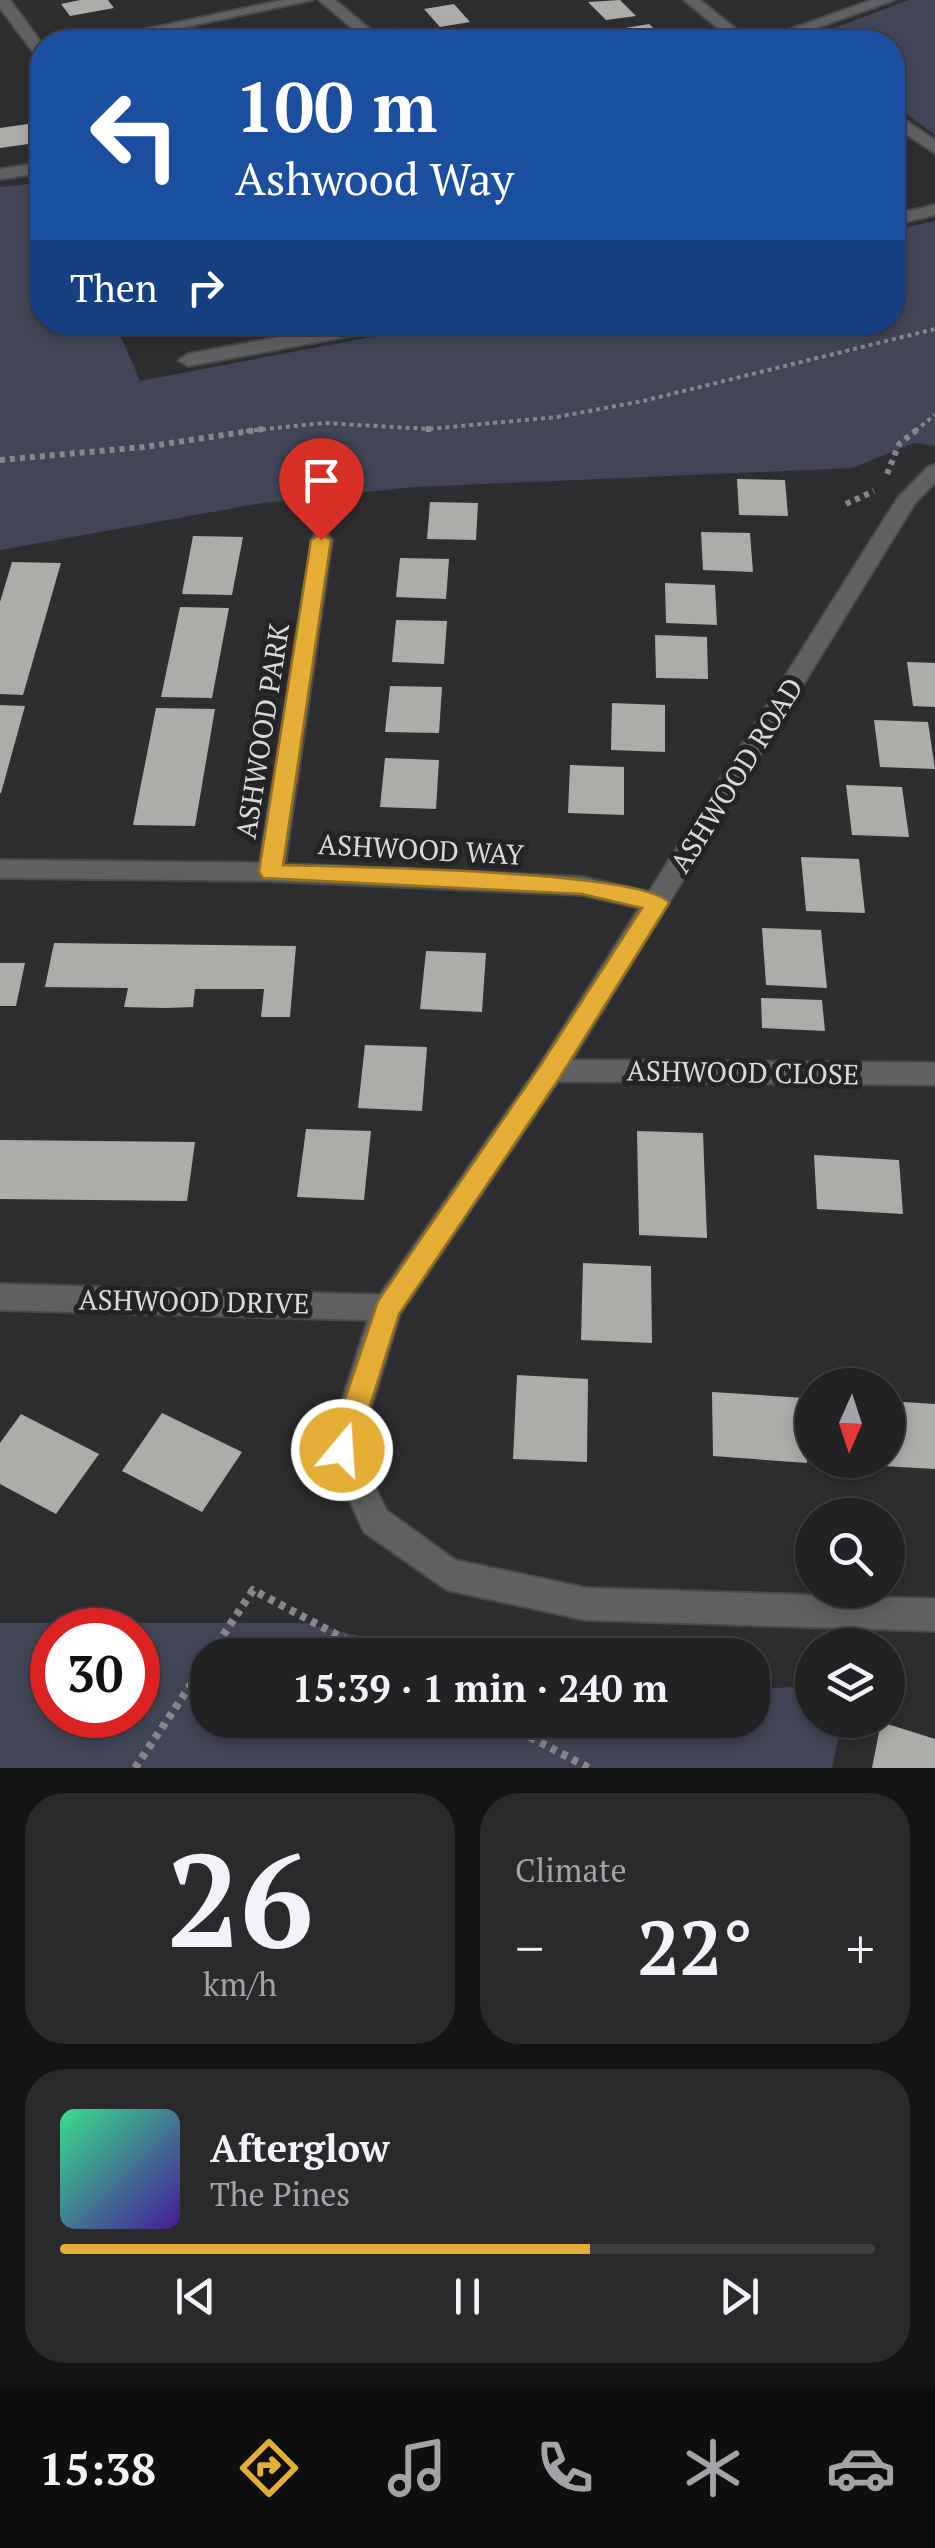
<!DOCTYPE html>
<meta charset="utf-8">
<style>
:root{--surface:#222225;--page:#2a2a2d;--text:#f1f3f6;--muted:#a2a4a7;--line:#3f3f42;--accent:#e4ad35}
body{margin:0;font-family:"PT Serif",serif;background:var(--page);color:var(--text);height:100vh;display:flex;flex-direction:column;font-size:38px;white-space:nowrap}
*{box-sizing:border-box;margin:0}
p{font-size:32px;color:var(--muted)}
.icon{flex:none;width:55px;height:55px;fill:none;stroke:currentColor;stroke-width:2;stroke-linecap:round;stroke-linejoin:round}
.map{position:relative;height:1768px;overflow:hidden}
.drawer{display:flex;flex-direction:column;gap:25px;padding:25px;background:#131314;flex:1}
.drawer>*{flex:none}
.hud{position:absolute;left:30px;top:30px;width:875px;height:305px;border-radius:40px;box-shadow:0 5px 15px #0003,0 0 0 2px var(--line);background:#1a4fa0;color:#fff;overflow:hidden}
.needle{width:65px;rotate:183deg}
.controls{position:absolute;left:795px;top:1368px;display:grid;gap:20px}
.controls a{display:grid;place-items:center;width:110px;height:110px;border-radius:50%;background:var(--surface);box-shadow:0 5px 15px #0003,0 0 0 2px var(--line);font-size:50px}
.speed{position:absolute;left:30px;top:1608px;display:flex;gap:20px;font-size:50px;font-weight:700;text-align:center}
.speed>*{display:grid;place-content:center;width:130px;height:130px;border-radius:50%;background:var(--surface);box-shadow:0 5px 15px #0003,0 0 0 2px var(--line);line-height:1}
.speed .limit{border:15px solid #d22;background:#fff;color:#111}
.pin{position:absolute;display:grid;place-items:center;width:85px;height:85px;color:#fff;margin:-102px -42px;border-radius:50% 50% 50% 0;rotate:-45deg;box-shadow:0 0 10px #0007}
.pin .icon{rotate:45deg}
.me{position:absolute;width:110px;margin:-55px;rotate:18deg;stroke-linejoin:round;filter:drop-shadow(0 0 8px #0008)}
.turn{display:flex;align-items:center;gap:35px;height:210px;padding:0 40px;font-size:45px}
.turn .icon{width:130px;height:130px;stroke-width:2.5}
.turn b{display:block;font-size:70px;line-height:85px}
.then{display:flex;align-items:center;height:95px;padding:0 40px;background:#0003;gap:20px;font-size:38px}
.big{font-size:75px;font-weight:700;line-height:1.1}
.drawer .card{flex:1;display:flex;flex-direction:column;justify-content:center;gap:15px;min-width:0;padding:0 35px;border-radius:40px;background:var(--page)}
.drawer .dial{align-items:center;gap:0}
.dial b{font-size:130px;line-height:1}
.song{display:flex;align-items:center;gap:30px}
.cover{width:120px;height:120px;border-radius:15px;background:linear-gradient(135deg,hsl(150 70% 55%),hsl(260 70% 35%))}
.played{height:10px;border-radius:5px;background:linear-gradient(90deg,var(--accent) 65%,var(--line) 65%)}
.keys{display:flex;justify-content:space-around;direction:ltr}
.heat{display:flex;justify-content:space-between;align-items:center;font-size:55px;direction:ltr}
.drawer .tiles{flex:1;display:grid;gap:25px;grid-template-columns:1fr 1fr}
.card:last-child{grid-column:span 2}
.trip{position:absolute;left:190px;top:1638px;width:580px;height:100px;border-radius:40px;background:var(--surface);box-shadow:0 5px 15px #0003,0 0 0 2px var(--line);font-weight:700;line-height:100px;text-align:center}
.tabs{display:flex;height:160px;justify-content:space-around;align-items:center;background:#0e0e0f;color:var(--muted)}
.tabs .icon{width:70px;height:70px}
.tabs .active{color:var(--accent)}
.tabs b{font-size:45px;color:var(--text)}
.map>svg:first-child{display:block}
.green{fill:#414557;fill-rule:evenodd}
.building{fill:#aeaca9}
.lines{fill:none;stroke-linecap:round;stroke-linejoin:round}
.street-casing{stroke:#4a4a4c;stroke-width:4}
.path-far2{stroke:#87878a;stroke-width:4;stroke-dasharray:4 4;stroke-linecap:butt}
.path-far1{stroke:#87878a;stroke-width:6;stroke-dasharray:5 5;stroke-linecap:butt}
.path{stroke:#87878a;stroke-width:8;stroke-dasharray:6 6;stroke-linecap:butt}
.street{fill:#616163;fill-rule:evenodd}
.route{fill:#e4ad35;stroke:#947022;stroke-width:2.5}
.labels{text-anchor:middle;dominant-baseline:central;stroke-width:10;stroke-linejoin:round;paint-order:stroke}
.street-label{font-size:28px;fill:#dadadc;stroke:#242427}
</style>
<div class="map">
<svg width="935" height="1768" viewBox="0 0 935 1768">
<rect width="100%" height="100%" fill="#2e2e31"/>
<!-- green -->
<g class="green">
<path d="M909,0H935V135L893,104L892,42H822L821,33Z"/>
<path d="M29,184L42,224V322L115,323L140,381L445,323L892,322L893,230L935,221V446L914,443L852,468L414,487L262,503L0,550V187Z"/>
<path d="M0,1623H306L438,1655H208V1720H752L753,1690L812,1685V1720H842L832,1768H0ZM52,1630H138V1715H52Z"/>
</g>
<!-- building -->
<g class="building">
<path d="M80,0H108L114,8L70,16L61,4Z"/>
<path d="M620,0L636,16L606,20L588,2Z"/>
<path d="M454,4L470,22L440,27L424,9Z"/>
<path d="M649,24L668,42H633L620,29Z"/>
<path d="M311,28L323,41L273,42L268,37Z"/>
<path d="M42,122V142L0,148V128Z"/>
<path d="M737,479L785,480L788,516L739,515Z"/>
<path d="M430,502L478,503L476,540L427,539Z"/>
<path d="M701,532L750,533L753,572L703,570Z"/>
<path d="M193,536L243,537L232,595L182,594Z"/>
<path d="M400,558L449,559L446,599L396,597Z"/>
<path d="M12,562L61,563L23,695L0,694V602Z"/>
<path d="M665,583L715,585L717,625L666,623Z"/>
<path d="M180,607L229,608L212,698L161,697Z"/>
<path d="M396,620L447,621L444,664L392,662Z"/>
<path d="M655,635L707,637L708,679L656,678Z"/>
<path d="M907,662L935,663V707L913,706Z"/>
<path d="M390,686L442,687L439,733L385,732Z"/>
<path d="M612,703L665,705V752L611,750Z"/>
<path d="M0,705L25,706L1,793H0Z"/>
<path d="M156,708L215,709L195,826L133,825Z"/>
<path d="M874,720L928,722L935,769L880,767Z"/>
<path d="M385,758L439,760L436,809L380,807Z"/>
<path d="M570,765L624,767V815L568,813Z"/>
<path d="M846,785L902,787L909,837L852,835Z"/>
<path d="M801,857L859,859L865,913L806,911Z"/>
<path d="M762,928L821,930L827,988L766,985Z"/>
<path d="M54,943L296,946L290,1017H261L264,989H195L193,1007L166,1008L124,1007L128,988L45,987Z"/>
<path d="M426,951L486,953L482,1012L420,1009Z"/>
<path d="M0,963H25L16,1006H0Z"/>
<path d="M761,998L822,1000L825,1031L762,1028Z"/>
<path d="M365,1045L427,1047L422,1111L358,1108Z"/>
<path d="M306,1129L371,1131L364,1200L297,1197Z"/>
<path d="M637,1131L703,1133L707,1238L639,1235Z"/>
<path d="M0,1140L195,1142L187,1201L0,1199Z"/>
<path d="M814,1155L899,1160L903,1214L817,1209Z"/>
<path d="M583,1263L651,1266L652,1343L581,1340Z"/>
<path d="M517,1375L588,1379L587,1462L513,1459Z"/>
<path d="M712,1392L805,1398L807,1463L713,1456Z"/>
<path d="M888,1401L935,1404V1469L846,1464V1460H888Z"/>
<path d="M162,1413L242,1452L202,1512L122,1471Z"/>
<path d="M21,1414L99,1454L56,1514L0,1484V1443Z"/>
<path d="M881,1722L935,1739V1768H872Z"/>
</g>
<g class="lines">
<defs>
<g id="street">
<path d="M0,0H10L42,44V59L37,57L0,8Z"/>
<path d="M283,0H312L115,42H86Z"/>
<path d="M319,0H335L377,35L364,38Z"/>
<path d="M684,0H700L752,42H735Z"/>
<path d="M872,0H894L777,42H755Z"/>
<path d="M892,112L935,140V153L892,125Z"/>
<path d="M42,163V173L0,179V169Z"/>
<path d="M935,205V215L892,225V215Z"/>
<path d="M360,322H402L393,328L188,366L179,360L188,354Z"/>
<path d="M935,465V483L915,503L572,1060L935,1063V1085L558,1081L400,1314L358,1450L386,1510L455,1560L586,1588L935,1599V1631L586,1620L447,1590L364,1532L326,1450L368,1320L0,1310V1284L380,1295L541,1063L639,908L582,895L271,881L0,878V860L260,863L314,535H328L332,540L285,864L582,877L649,892L897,499L928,467Z"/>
</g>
</defs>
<!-- street casing -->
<use href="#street" class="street-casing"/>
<!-- path-far2 -->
<g class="path-far2">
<path d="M396,29L412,42"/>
<path d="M246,431L324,423L429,429L557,417L643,401L935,329"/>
<path d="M915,431L935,415"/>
</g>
<!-- path-far1 -->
<g class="path-far1">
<path d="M426,429H431"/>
<path d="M0,460L144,447L263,429"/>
<path d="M887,474L899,444L918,429"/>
<path d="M846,504L874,491"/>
</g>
<!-- path -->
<g class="path">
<path d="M210,1655L253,1590L375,1655"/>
<path d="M498,1720L589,1768"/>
<path d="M135,1768L208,1659"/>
</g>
<!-- street -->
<use href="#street" class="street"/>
</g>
<!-- route -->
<path class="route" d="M321,534L331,540L283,865C338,867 646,870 669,903L560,1077L399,1314L356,1450L352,1459L342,1463L332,1459L328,1450L378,1301L542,1063L642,908L582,894L263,878L259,872L311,540Z"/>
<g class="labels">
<!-- street labels -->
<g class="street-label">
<text transform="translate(262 731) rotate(-81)">ASHWOOD PARK</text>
<text transform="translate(736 775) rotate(-58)">ASHWOOD ROAD</text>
<text transform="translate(421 849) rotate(3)">ASHWOOD WAY</text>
<text transform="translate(743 1072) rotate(1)">ASHWOOD CLOSE</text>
<text transform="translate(194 1301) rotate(1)">ASHWOOD DRIVE</text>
</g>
</g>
</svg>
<div class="controls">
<a><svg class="needle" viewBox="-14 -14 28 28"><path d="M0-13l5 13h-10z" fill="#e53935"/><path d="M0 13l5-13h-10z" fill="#a2a4a7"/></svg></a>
<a><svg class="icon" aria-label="search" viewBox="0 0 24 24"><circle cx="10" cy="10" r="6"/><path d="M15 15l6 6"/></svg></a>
<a><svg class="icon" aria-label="layers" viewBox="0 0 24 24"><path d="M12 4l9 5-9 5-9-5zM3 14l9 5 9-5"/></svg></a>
</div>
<div class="speed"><div class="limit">30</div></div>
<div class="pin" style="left:321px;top:540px;background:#d93025"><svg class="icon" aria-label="arrive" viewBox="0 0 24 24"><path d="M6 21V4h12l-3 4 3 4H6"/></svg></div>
<svg class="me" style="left:342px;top:1450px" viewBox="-20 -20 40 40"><circle r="17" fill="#e4ad35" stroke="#fff" stroke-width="3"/><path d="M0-11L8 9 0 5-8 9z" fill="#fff"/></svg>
<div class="trip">15:39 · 1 min · 240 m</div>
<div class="hud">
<div class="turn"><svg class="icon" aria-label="left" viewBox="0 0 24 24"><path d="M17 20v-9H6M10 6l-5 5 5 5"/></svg><div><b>100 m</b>Ashwood Way</div></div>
<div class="then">Then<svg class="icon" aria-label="right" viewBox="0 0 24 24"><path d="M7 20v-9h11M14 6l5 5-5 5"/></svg></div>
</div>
</div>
<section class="drawer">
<div class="tiles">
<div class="card dial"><b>26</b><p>km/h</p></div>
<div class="card"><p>Climate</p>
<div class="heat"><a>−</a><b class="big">22°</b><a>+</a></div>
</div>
<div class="card">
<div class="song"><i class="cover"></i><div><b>Afterglow</b><p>The Pines</p></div></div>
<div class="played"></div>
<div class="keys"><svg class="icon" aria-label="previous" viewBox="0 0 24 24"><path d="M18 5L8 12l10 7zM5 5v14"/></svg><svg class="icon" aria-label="pause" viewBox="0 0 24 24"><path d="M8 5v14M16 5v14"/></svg><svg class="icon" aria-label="next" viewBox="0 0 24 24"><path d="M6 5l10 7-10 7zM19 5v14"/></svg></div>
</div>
</div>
</section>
<nav class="tabs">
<b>15:38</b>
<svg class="icon active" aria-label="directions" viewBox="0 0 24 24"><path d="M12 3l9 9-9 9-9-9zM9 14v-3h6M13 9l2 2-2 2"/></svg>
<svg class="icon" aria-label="music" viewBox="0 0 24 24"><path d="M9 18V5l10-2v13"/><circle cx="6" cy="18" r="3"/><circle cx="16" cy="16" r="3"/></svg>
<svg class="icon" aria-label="phone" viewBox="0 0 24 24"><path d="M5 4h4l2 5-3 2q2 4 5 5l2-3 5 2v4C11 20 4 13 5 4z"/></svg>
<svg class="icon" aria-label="climate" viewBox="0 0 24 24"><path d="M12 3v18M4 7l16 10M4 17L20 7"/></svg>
<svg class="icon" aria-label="car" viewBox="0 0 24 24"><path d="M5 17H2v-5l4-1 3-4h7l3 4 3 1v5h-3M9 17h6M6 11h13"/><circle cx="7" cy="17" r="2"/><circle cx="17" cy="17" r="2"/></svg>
</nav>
